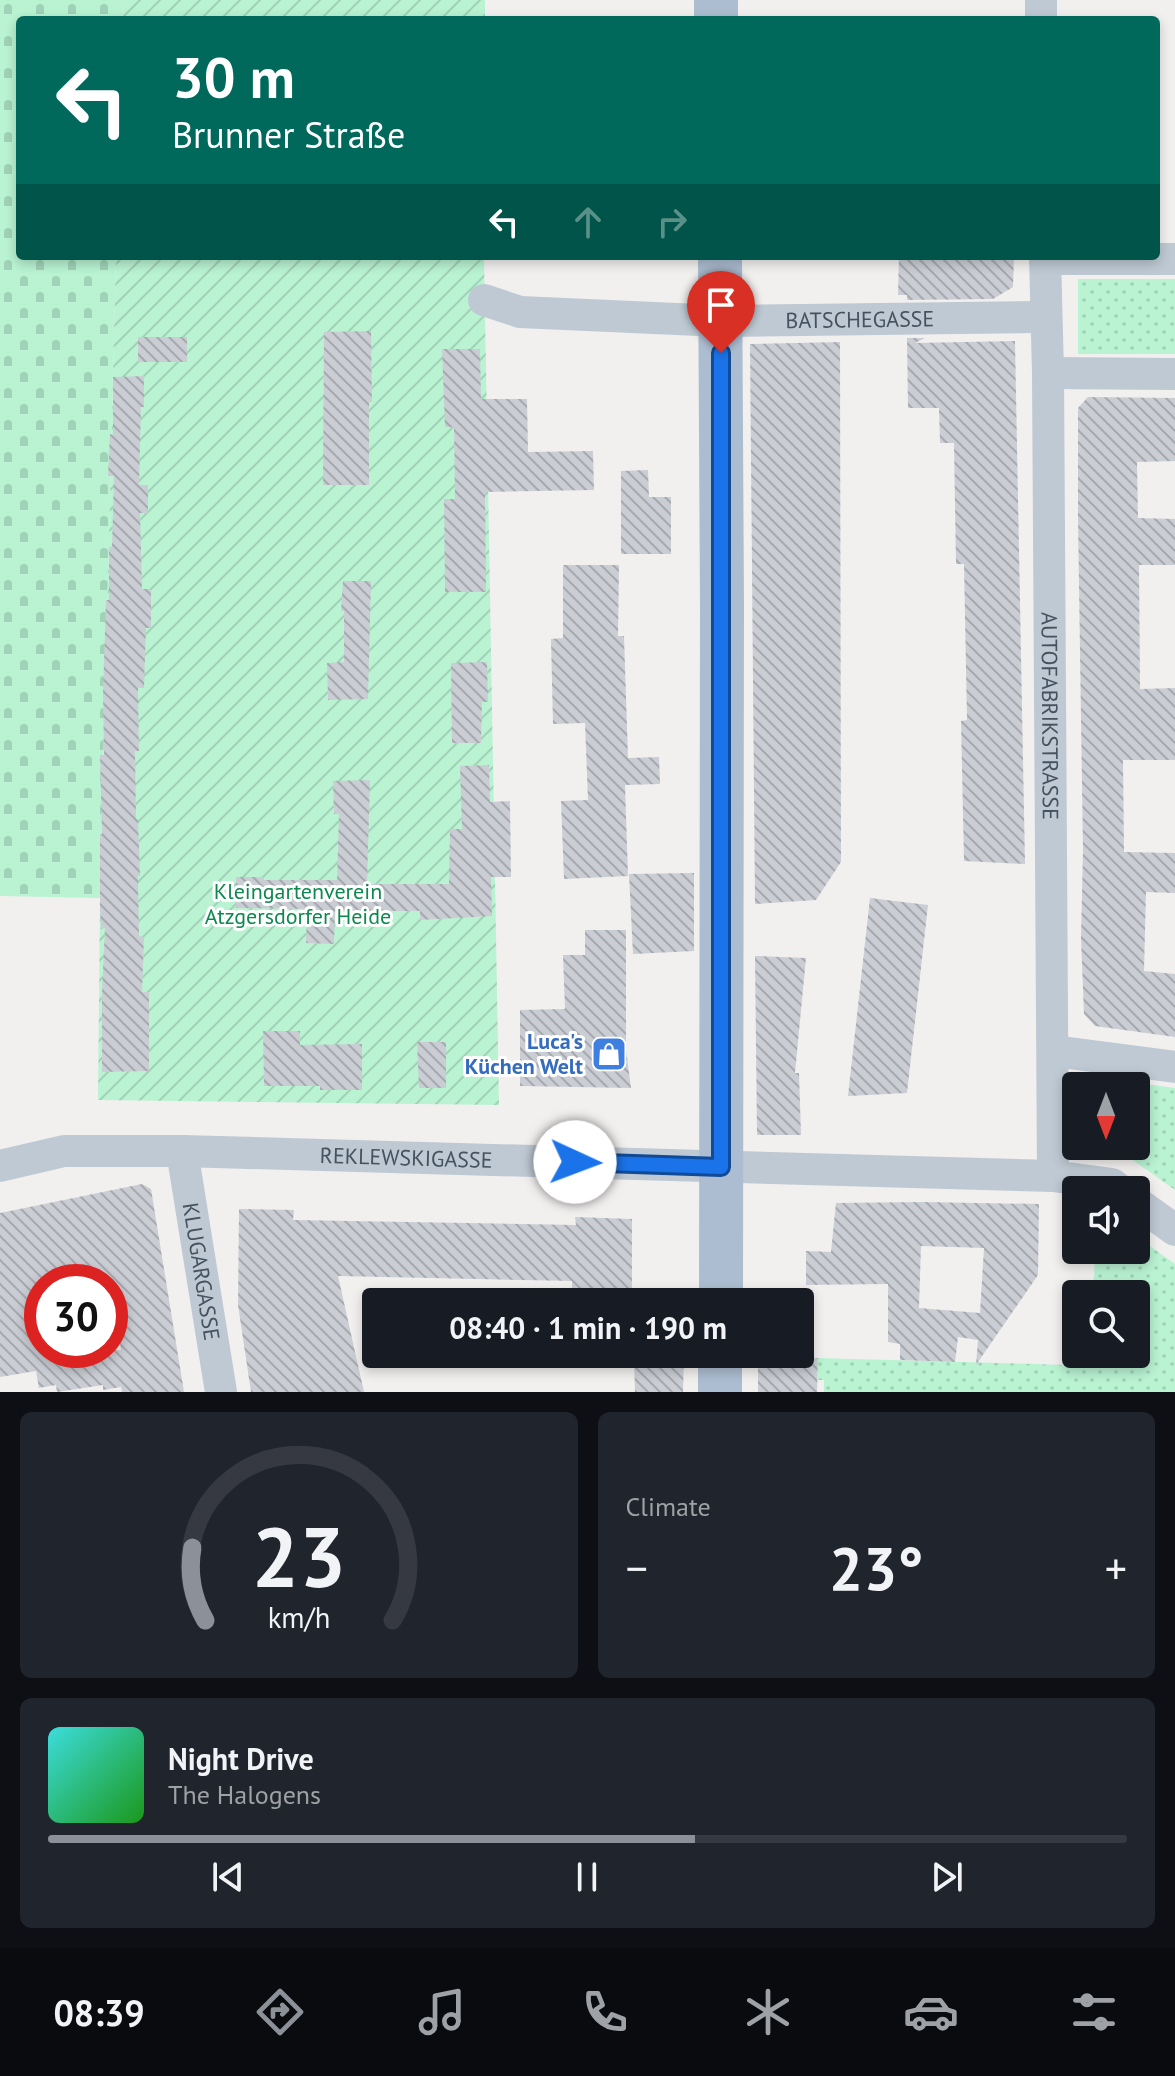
<!DOCTYPE html>
<meta charset="utf-8">
<style>
:root{--surface:#171b24;--page:#20242c;--text:#f1f3f6;--muted:#9ea1a6;--line:#363941;--accent:#8c9099}
body{margin:0;font-family:"PT Sans",sans-serif;background:var(--page);color:var(--text);height:100vh;display:flex;flex-direction:column;font-size:30px;white-space:nowrap}
*{box-sizing:border-box;margin:0}
p{font-size:26px;color:var(--muted)}
.icon{flex:none;width:44px;height:44px;fill:none;stroke:currentColor;stroke-width:2;stroke-linecap:round;stroke-linejoin:round}
.map{position:relative;height:1392px;overflow:hidden}
.side{display:flex;flex-direction:column;gap:20px;padding:20px;background:#0d0f14;flex:1}
.side>*{flex:none}
.banner{position:absolute;left:16px;top:16px;width:1144px;height:244px;border-radius:8px;box-shadow:0 4px 12px #0003;background:#00695c;color:#fff;overflow:hidden}
.needle{width:52px;rotate:180deg}
.buttons{position:absolute;left:1062px;top:1072px;display:grid;gap:16px}
.buttons a{display:grid;place-items:center;width:88px;height:88px;border-radius:8px;background:var(--surface);box-shadow:0 4px 12px #0003;font-size:40px}
.speed{position:absolute;left:24px;top:1264px;display:flex;gap:16px;font-size:40px;font-weight:700;text-align:center}
.speed>*{display:grid;place-content:center;width:104px;height:104px;border-radius:50%;background:var(--surface);box-shadow:0 4px 12px #0003;line-height:1}
.speed .limit{border:12px solid #d22;background:#fff;color:#111}
.pin{position:absolute;display:grid;place-items:center;width:68px;height:68px;color:#fff;margin:-82px -34px;border-radius:50% 50% 50% 0;rotate:-45deg;box-shadow:0 0 8px #0007}
.pin .icon{rotate:45deg}
.me{position:absolute;width:88px;margin:-44px;rotate:92deg;stroke-linejoin:round;filter:drop-shadow(0 0 6px #0008)}
.turn{display:flex;align-items:center;gap:28px;height:168px;padding:0 24px;font-size:36px}
.turn .icon{width:104px;height:104px;stroke-width:2.5}
.turn b{display:block;font-size:56px;line-height:68px}
.lanes{display:flex;align-items:center;height:76px;padding:0 24px;background:#0003;justify-content:center;gap:40px;direction:ltr}
.lanes .off{opacity:.35}
.big{font-size:60px;font-weight:600;line-height:1.1}
.side .card{flex:1;display:flex;flex-direction:column;justify-content:center;gap:12px;min-width:0;padding:0 28px;border-radius:12px;background:var(--page)}
.side .dial{align-items:center;gap:0}
.dial svg{height:208px;overflow:visible;fill:none;stroke:var(--line);stroke-width:7;stroke-linecap:round;text-anchor:middle}
.dial text{fill:var(--text);stroke:none}
.song{display:flex;align-items:center;gap:24px}
.cover{width:96px;height:96px;border-radius:12px;background:linear-gradient(135deg,hsl(180 70% 55%),hsl(120 70% 35%))}
.played{height:8px;border-radius:4px;background:linear-gradient(90deg,var(--accent) 60%,var(--line) 60%)}
.keys{display:flex;justify-content:space-around;direction:ltr}
.heat{display:flex;justify-content:space-between;align-items:center;font-size:44px;direction:ltr}
.side .tiles{flex:1;display:grid;gap:20px;grid-template-columns:1fr 1fr}
.card:last-child{grid-column:span 2}
.trip{position:absolute;left:362px;top:1288px;width:452px;height:80px;border-radius:8px;background:var(--surface);box-shadow:0 4px 12px #0003;font-weight:600;line-height:80px;text-align:center}
.dock{display:flex;height:128px;justify-content:space-around;align-items:center;background:#090b0e;color:var(--muted)}
.dock .icon{width:56px;height:56px}
.dock .on{color:var(--accent)}
.dock b{font-size:36px;color:var(--text)}
.map>svg:first-child{display:block}
.cemetery{fill:url(#cemetery-stones)}
.park{fill:url(#park-dots)}
.garden{fill:url(#garden-furrows)}
.building{fill:url(#building-back-hatch);fill-rule:evenodd}
.lines{fill:none;stroke-linecap:round;stroke-linejoin:round}
.street{stroke:#bec9d3;stroke-width:32}
.primary{stroke:#acbdd1;stroke-width:44}
.route-casing{stroke:#114b97;stroke-width:20}
.route{stroke:#1a73e8;stroke-width:14}
.labels{text-anchor:middle;dominant-baseline:central;stroke-width:6;stroke-linejoin:round;paint-order:stroke}
.street-label{font-size:22px;fill:#45525f;stroke:#fff}
.park-label{font-size:22px;fill:#0e884f;stroke:#fff}
.shop-label{font-size:22px;font-weight:bold;fill:#366cbe;stroke:#fff;text-anchor:end}
</style>
<div class="map">
<svg width="1175" height="1392" viewBox="0 0 1175 1392">
<defs>
<pattern id="cemetery-stones" width="16" height="16" patternUnits="userSpaceOnUse" patternTransform="scale(2)"><rect width="16" height="16" fill="#b9f3d2"/><path d="M2 7V4a2 2 0 0 1 4 0v3zM10 15v-3a2 2 0 0 1 4 0v3z" fill="#a0d2b7"/></pattern>
<pattern id="park-dots" width="8" height="8" patternUnits="userSpaceOnUse" patternTransform="scale(2)"><rect width="8" height="8" fill="#b9f3d2"/><path d="M2 2h.1M6 6h.1" fill="none" stroke="#a0d2b7" stroke-width="1.8" stroke-linecap="round"/></pattern>
<pattern id="garden-furrows" width="10" height="10" patternUnits="userSpaceOnUse" patternTransform="scale(2)"><rect width="10" height="10" fill="#b9f3d2"/><path d="M-1 1l2-2M0 10L10 0M9 11l2-2" fill="none" stroke="#a0d2b7"/></pattern>
<pattern id="building-back-hatch" width="6" height="6" patternUnits="userSpaceOnUse" patternTransform="scale(2)"><rect width="6" height="6" fill="#caced4"/><path d="M-1 5l2 2M0 0l6 6M5-1l2 2" fill="none" stroke="#a6aaaf"/></pattern>
</defs>
<rect width="100%" height="100%" fill="#f2efef"/>
<!-- cemetery -->
<path class="cemetery" d="M0,0H123L122,20H20V256H116L100,898L0,896Z"/>
<!-- park -->
<g class="park">
<rect x="1078" y="279" width="97" height="75"/>
<path d="M1086,1076L1175,1088V1190L1113,1146H1136V1086H1086Z"/>
<path d="M1136,1236L1175,1264V1392H824V1380H818V1358L1068,1365L1076,1342V1354H1136V1294H1090L1094,1276L1095,1250H1136Z"/>
</g>
<!-- garden -->
<g class="garden">
<path d="M123,0H485V20H122Z"/>
<path d="M116,256H484L499,1105L98,1100L100,898Z"/>
</g>
<!-- building -->
<g class="building">
<path d="M899,256H1014L1013,287L993,299L907,300V295H898Z"/>
<path d="M371,331L372,402H369V485H323L324,332Z"/>
<rect x="138" y="337" width="49" height="25"/>
<path d="M907,338H925L915,343L1015,341L1025,864L964,861L961,721L967,720L964,564H956L954,443H940L939,408H908Z"/>
<path d="M840,342L841,862L816,900L755,904L750,344Z"/>
<path d="M442,349H480L481,399H527L528,452L593,451L594,490L485,492L486,592H445L444,499H455L454,427H445Z"/>
<path d="M144,376V407H141L139,485H148V513H140L142,589H151V628H146L144,688H138L139,751H135L136,819H138L140,876H138L139,936L144,937L142,992H149V1071L102,1072V992L105,928L101,929L100,906V834H102L100,755H104L103,693L106,600H109V547H112L114,476H108L110,434L113,435V377Z"/>
<path d="M1088,397L1175,398V461L1137,462L1138,518L1175,519V565H1139L1140,689L1175,688V760H1123L1124,852L1175,853V893L1146,892L1144,971L1175,974V1037L1095,1026L1084,1014L1081,938L1083,850L1078,519V408Z"/>
<path d="M648,470L649,497H671V554H621V471Z"/>
<path d="M563,565H619L618,636H624L628,758L659,757L660,784L625,785L628,876L564,879L561,801L588,800L585,723L553,724L551,639L563,638Z"/>
<path d="M343,581H371L368,699L328,700L327,663L344,662V611H341Z"/>
<path d="M487,662L488,702H482L481,743H452L451,663Z"/>
<path d="M489,765L490,802L510,801L511,877H491L492,916L420,920V911H335L334,944L306,943L307,909L236,908V877H264V880H337L339,814H334L333,781L370,780L367,884H449L450,829H462L460,766Z"/>
<path d="M694,873V951L633,954L629,874Z"/>
<path d="M870,898L928,905L907,1093L848,1096Z"/>
<path d="M585,930H626V1050L631,1088L520,1086V1010L565,1009L563,955H585Z"/>
<path d="M755,956L806,958L795,1073H799L801,1135H757Z"/>
<path d="M263,1031H300V1045L362,1044V1090H320V1086H264Z"/>
<path d="M417,1042H446V1088H419Z"/>
<path d="M142,1184L151,1189L184,1392H122L121,1387L103,1390V1385L57,1392L56,1385L39,1388L36,1371L0,1377V1213ZM42,1282H110L121,1350H42Z"/>
<path d="M923,1202L1039,1204L1038,1275L976,1365L978,1340L958,1337L955,1362L900,1360V1344L888,1342V1284L806,1285V1251L831,1252L836,1203ZM921,1246L984,1248L980,1313L919,1308Z"/>
<path d="M239,1209L294,1210L293,1220L576,1225L575,1217L632,1219V1302H572V1281L338,1276L364,1392H251L238,1305Z"/>
<path d="M684,1357L683,1392H635L634,1359Z"/>
<path d="M758,1357L818,1358L817,1392H758Z"/>
</g>
<g class="lines">
<!-- street -->
<g class="street">
<path d="M1041,0V20"/>
<path id="s1" d="M1045,256L1048,373L1053,1176"/>
<path d="M1045,259H1175"/>
<path id="s2" d="M484,300L520,312L721,321L1046,317"/>
<path d="M1048,373L1175,374"/>
<path d="M1054,1051L1175,1067"/>
<path id="s3" d="M182,1151L221,1392"/>
<path id="s4" d="M0,1166L64,1151H182L1053,1176L1112,1184L1120,1190"/>
<path d="M1136,1202L1175,1230"/>
</g>
<!-- primary -->
<g class="primary">
<path d="M716,0V20"/>
<path d="M720,256L722,607L721,1302"/>
<path d="M720,1354V1392"/>
</g>
</g>
<g class="lines">
<defs>
<path id="route" d="M575,1162L721,1167V353"/>
</defs>
<!-- route casing -->
<use href="#route" class="route-casing"/>
<!-- route -->
<use href="#route" class="route"/>
</g>
<!-- icons -->
<defs>
<symbol id="shop-square" viewBox="-11 -11 22 22"><rect x="-9" y="-9" width="18" height="18" rx="4" fill="#3f7fe0" stroke="#fff"/><path d="M-5-2.5h2.3a2.7 3.5 0 0 1 5.4 0H5L5.5 6h-11ZM-1.5-2.5h3a1.5 2.3 0 0 0-3 0Z" fill="#fff"/></symbol>
</defs>
<g fill-rule="evenodd">
<use href="#shop-square" x="589" y="1034" width="40" height="40"/>
</g>
<g class="labels">
<!-- street labels -->
<g class="street-label">
<text stroke="none"><textPath href="#s2" startOffset="378">BATSCHEGASSE</textPath></text>
<text stroke="none"><textPath href="#s1" startOffset="460">AUTOFABRIKSTRASSE</textPath></text>
<text stroke="none"><textPath href="#s4" startOffset="408">REKLEWSKIGASSE</textPath></text>
<text stroke="none"><textPath href="#s3" startOffset="122">KLUGARGASSE</textPath></text>
</g>
<!-- park labels -->
<g class="park-label">
<text x="298" y="891">Kleingartenverein<tspan x="298" dy="25">Atzgersdorfer Heide</tspan></text>
</g>
<!-- shop labels -->
<g class="shop-label">
<text x="583" y="1041">Luca's<tspan x="583" dy="25">Küchen Welt</tspan></text>
</g>
</g>
</svg>
<div class="buttons">
<a><svg class="needle" viewBox="-14 -14 28 28"><path d="M0-13l5 13h-10z" fill="#e53935"/><path d="M0 13l5-13h-10z" fill="#9ea1a6"/></svg></a>
<a><svg class="icon" aria-label="sound" viewBox="0 0 24 24"><path d="M4 9h4l5-4v14l-5-4H4zM17 9q2 3 0 6"/></svg></a>
<a><svg class="icon" aria-label="search" viewBox="0 0 24 24"><circle cx="10" cy="10" r="6"/><path d="M15 15l6 6"/></svg></a>
</div>
<div class="speed"><div class="limit">30</div></div>
<div class="pin" style="left:721px;top:353px;background:#d93025"><svg class="icon" aria-label="arrive" viewBox="0 0 24 24"><path d="M6 21V4h12l-3 4 3 4H6"/></svg></div>
<svg class="me" style="left:575px;top:1162px" viewBox="-20 -20 40 40"><circle r="19" fill="#fff"/><path d="M0-13L10 11 0 6-10 11z" fill="#1a73e8"/></svg>
<div class="trip">08:40 · 1 min · 190 m</div>
<div class="banner">
<div class="turn"><svg class="icon" aria-label="left" viewBox="0 0 24 24"><path d="M17 20v-9H6M10 6l-5 5 5 5"/></svg><div><b>30 m</b>Brunner Straße</div></div>
<div class="lanes"><svg class="icon" aria-label="left" viewBox="0 0 24 24"><path d="M17 20v-9H6M10 6l-5 5 5 5"/></svg><svg class="icon off" aria-label="ahead" viewBox="0 0 24 24"><path d="M12 20V5M6 11l6-6 6 6"/></svg><svg class="icon off" aria-label="right" viewBox="0 0 24 24"><path d="M7 20v-9h11M14 6l5 5-5 5"/></svg></div>
</div>
</div>
<section class="side">
<div class="tiles">
<div class="card dial"><svg viewBox="0 0 100 80">
<path d="M14 69A42 42 0 1 1 86 69"/>
<path d="M14 69A42 42 0 0 1 9 41" stroke="#8c9099"/>
<text x="50" y="56" font-size="32" font-weight="700">23</text>
<text x="50" y="72" font-size="11">km/h</text>
</svg></div>
<div class="card"><p>Climate</p>
<div class="heat"><a>−</a><b class="big">23°</b><a>+</a></div>
</div>
<div class="card">
<div class="song"><i class="cover"></i><div><b>Night Drive</b><p>The Halogens</p></div></div>
<div class="played"></div>
<div class="keys"><svg class="icon" aria-label="previous" viewBox="0 0 24 24"><path d="M18 5L8 12l10 7zM5 5v14"/></svg><svg class="icon" aria-label="pause" viewBox="0 0 24 24"><path d="M8 5v14M16 5v14"/></svg><svg class="icon" aria-label="next" viewBox="0 0 24 24"><path d="M6 5l10 7-10 7zM19 5v14"/></svg></div>
</div>
</div>
</section>
<nav class="dock">
<b>08:39</b>
<svg class="icon on" aria-label="directions" viewBox="0 0 24 24"><path d="M12 3l9 9-9 9-9-9zM9 14v-3h6M13 9l2 2-2 2"/></svg>
<svg class="icon" aria-label="music" viewBox="0 0 24 24"><path d="M9 18V5l10-2v13"/><circle cx="6" cy="18" r="3"/><circle cx="16" cy="16" r="3"/></svg>
<svg class="icon" aria-label="phone" viewBox="0 0 24 24"><path d="M5 4h4l2 5-3 2q2 4 5 5l2-3 5 2v4C11 20 4 13 5 4z"/></svg>
<svg class="icon" aria-label="climate" viewBox="0 0 24 24"><path d="M12 3v18M4 7l16 10M4 17L20 7"/></svg>
<svg class="icon" aria-label="car" viewBox="0 0 24 24"><path d="M5 17H2v-5l4-1 3-4h7l3 4 3 1v5h-3M9 17h6M6 11h13"/><circle cx="7" cy="17" r="2"/><circle cx="17" cy="17" r="2"/></svg>
<svg class="icon" aria-label="filters" viewBox="0 0 24 24"><path d="M4 7h16M4 17h16"/><circle cx="9" cy="7" r="2"/><circle cx="15" cy="17" r="2"/></svg>
</nav>
